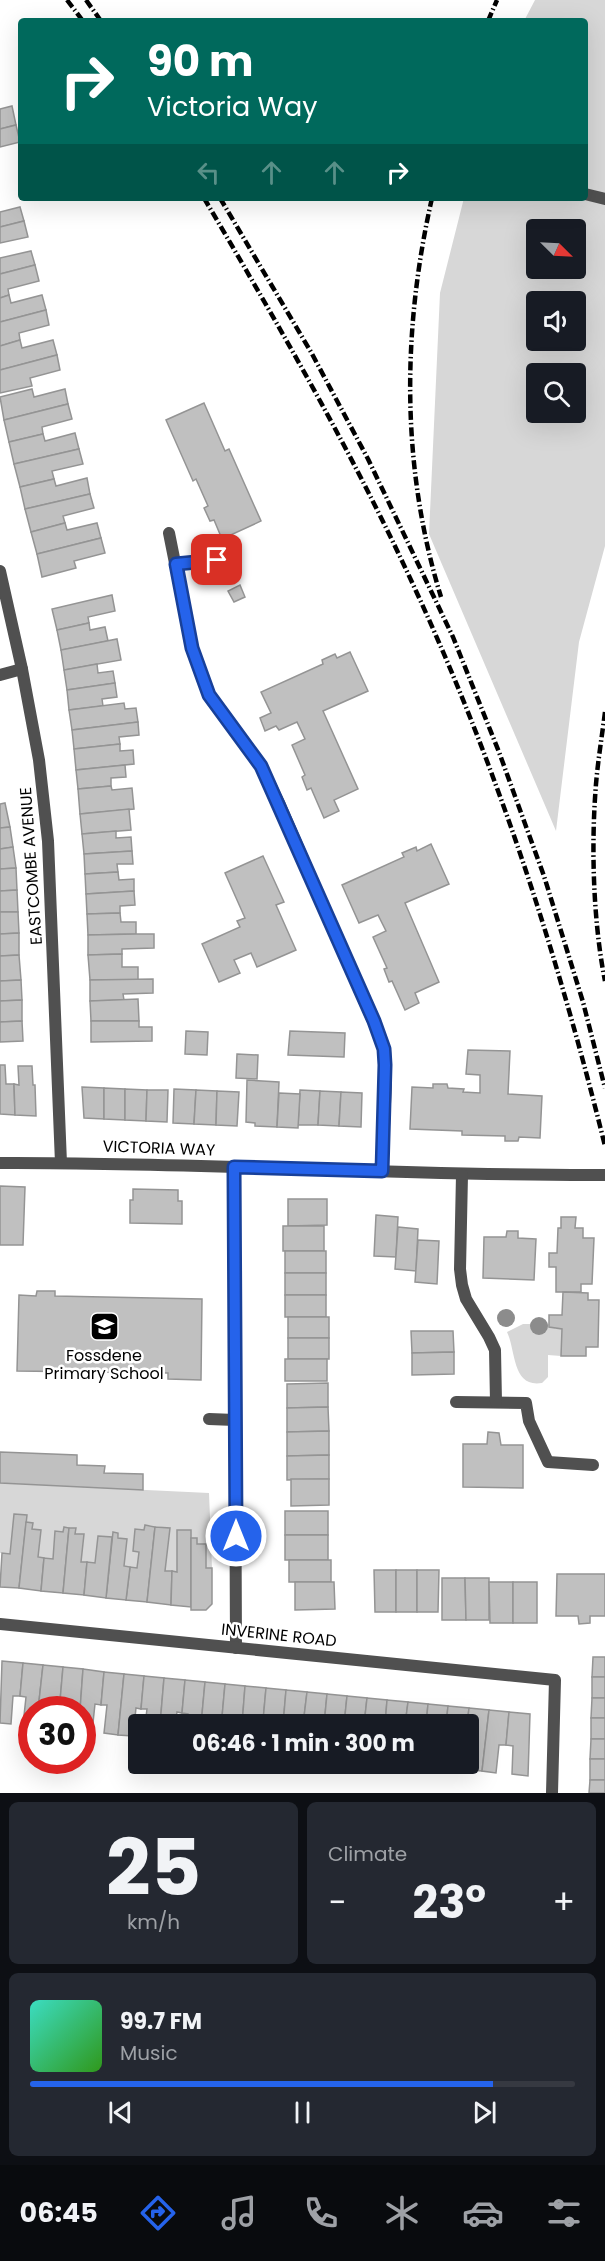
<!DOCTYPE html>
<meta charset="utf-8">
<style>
:root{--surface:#171b24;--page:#242831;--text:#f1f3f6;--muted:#9ea1a6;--line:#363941;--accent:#2563eb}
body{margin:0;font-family:Poppins,sans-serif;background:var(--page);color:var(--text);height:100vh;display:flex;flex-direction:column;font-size:22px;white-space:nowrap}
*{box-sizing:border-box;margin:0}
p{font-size:20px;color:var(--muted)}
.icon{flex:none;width:33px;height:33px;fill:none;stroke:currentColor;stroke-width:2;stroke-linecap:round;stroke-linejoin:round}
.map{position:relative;height:1793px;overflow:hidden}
.panel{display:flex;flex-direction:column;gap:9px;padding:9px;background:#0d0f14;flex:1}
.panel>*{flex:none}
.hud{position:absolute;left:18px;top:18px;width:570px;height:183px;border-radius:6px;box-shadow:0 6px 24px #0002;background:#00695c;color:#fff;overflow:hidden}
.needle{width:39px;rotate:114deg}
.fabs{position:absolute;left:526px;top:219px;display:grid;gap:12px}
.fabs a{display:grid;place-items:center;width:60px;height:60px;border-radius:6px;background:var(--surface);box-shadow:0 6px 24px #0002;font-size:30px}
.speed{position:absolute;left:18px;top:1696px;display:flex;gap:12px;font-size:30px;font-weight:700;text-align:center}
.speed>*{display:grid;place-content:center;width:78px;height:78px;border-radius:50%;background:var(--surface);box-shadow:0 6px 24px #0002;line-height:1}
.speed .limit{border:9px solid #d22;background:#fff;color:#111}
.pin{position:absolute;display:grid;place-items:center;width:51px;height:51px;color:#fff;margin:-26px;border-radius:12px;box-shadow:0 3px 9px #0006}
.me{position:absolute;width:66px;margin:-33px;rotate:0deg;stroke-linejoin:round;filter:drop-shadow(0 0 4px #0008)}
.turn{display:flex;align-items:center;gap:21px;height:126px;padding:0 30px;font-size:27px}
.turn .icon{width:78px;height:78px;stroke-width:2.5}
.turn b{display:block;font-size:42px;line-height:51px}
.lanes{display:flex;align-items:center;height:57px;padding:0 30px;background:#0003;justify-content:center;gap:30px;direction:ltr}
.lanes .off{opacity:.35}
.big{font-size:45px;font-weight:700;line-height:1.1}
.panel .tile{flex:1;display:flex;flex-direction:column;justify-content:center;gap:9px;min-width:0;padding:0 21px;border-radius:9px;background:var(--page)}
.panel .dial{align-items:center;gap:0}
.dial b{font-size:78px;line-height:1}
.song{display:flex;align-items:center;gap:18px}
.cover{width:72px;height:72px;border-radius:9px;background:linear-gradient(135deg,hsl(170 70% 55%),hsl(110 70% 35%))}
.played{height:6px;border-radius:3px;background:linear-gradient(90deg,var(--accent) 85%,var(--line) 85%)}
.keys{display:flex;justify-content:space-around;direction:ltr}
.heat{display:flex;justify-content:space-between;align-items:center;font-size:33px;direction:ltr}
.panel .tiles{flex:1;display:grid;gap:9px;grid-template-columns:1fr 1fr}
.tile:last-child{grid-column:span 2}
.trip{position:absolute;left:128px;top:1714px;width:351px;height:60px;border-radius:6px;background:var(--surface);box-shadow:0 6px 24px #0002;font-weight:700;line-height:60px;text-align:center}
.menu{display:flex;height:96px;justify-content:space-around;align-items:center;background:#090b0e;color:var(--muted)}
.menu .icon{width:42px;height:42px}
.menu .current{color:var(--accent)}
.menu b{font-size:27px;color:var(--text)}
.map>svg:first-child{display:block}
.green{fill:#d7d7d7;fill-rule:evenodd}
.building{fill:#c0c0c0;stroke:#949494;stroke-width:1.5}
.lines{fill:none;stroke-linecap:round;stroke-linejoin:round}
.lane{stroke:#505050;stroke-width:12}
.street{stroke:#505050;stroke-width:12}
.rail{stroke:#000;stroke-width:4.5;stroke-dasharray:9 3 1.5 3;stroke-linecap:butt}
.tree{fill:#8c8c8c}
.route-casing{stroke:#184099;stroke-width:15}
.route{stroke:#2563eb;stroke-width:10}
.labels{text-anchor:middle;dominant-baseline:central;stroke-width:5;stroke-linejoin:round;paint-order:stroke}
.street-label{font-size:16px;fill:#000;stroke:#fff}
.poi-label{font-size:16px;fill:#000;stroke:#fff}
</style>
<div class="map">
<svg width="605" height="1793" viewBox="0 0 605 1793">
<rect width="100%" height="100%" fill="#fff"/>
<!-- green -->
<g class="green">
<path d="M535,0H605V546L579,642L556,831L429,534L440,293L464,198H585V21H524ZM537,230H576V268H537ZM537,302H576V340H537ZM537,374H576V412H537Z"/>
<path d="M523,1324H549L556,1329H562L561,1356L548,1355V1377L542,1383C512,1388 516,1351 507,1332Z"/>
<path d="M0,1483L209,1493L212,1568H206L205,1544H197V1539L191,1538L177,1572L165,1571L170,1528L145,1525L144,1530L135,1529L133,1551L139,1552L137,1568L124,1566L118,1533L113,1532L112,1537L98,1536L95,1563L81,1562L84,1535L75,1534L76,1529L64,1527L63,1532H55L53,1559L38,1557L41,1530L32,1529L33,1523L26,1522L27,1515L14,1514L10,1554L0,1553Z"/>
</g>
<!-- building -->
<g class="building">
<path d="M12,106L16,125L0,129V109Z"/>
<path d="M16,125L20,142L0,147V129Z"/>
<path d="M20,207L24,221L0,227V212Z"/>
<path d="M24,221L28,237L0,243V227Z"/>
<path d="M31,251L35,265L0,274V258Z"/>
<path d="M35,265L39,281L8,289L9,295L0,298V274Z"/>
<path d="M9,295L11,303L42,295L46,310L0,322V298Z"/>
<path d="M46,310L49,325L19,333L20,340L0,346V322Z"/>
<path d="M20,340L22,348L53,340L57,355L0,370V346Z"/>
<path d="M57,355L60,370L30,378L32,386L0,393V370Z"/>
<path d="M32,389L34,397L65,389L68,404L4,420L0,397Z"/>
<path d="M204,403L225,451L229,449L261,521L222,539L214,520L210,521L204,508L208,506L196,479L193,481L166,420Z"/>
<path d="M68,404L72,419L42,427L43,434L9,442L4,420Z"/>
<path d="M75,433L79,449L14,464L9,442L43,434L45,441Z"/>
<path d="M79,449L83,464L52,471L54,479L20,487L14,464Z"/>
<path d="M87,478L90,494L25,509L20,487L54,479L56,486Z"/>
<path d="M90,494L94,508L63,516L65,523L31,532L25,509Z"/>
<path d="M65,523L67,530L97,523L101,538L37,554L31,532Z"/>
<path d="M101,538L105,553L74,561L76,568L42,577L37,554Z"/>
<path d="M240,585L245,597L234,602L228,591Z"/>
<path d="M112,595L115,611L88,617L89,623L57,630L52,609Z"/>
<path d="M89,623L90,630L105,627L108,641L61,650L57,630Z"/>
<path d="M117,639L121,660L64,670L61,650Z"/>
<path d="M350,652L368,691L323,711L358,789L334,800L339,811L324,818L311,788L307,790L302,777L305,775L292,745L305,739L297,722L279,730L276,726L265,731L260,718L271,713L261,692L323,664L322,660L335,654L337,658Z"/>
<path d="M97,664L98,673L113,671L115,683L67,690L64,670Z"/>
<path d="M115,683L117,697L102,699L103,706L69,710L67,690Z"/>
<path d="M124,703L125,709L136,708L138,722L72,730L69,710Z"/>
<path d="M138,722L139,735L119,737L120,744L74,749L72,730Z"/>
<path d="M120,744V751L133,750L134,764L76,770L74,749Z"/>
<path d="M125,765L126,777L111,778V786L78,789L76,770Z"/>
<path d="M111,786L112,790L132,788L134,809L80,814L78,789Z"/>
<path d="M5,803L10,827L0,828V804Z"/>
<path d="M129,809L131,830L82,834L80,814Z"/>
<path d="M10,827L13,847L0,849V828Z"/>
<path d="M116,831V838L131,837L132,851L84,854L82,834Z"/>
<path d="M431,844L449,884L405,903L439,982L415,993L419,1003L405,1010L392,981L389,982L384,969L387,968L373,937L386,931L378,915L359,923L342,885L404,857L402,853L416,847L417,851Z"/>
<path d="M13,847L16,868L0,869V849Z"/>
<path d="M132,851L133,864H117L118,872L85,874L84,854Z"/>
<path d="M263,856L284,902L276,905L296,950L257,967L251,953L234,960L240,973L219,982L202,944L240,927L237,921L245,918L225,873Z"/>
<path d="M16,868L17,890L0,891V869Z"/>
<path d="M118,872L119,880L134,879V891L86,894L85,874Z"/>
<path d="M17,890L18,912H0V891Z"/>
<path d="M134,891L135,905L120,906V913L87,914L86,894Z"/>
<path d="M0,912H18L19,933L0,934Z"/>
<path d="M120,913L121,922H136V934L88,935L87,914Z"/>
<path d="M19,933V955L0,956V934Z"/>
<path d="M136,934H154V948L122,949V954L88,955V935Z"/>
<path d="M122,954V967H138V980H90L88,955Z"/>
<path d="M19,955L21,980L0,981V956Z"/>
<path d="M153,979V993L123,994L124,1000L90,1001V980Z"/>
<path d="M21,980L22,1000L0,1001V981Z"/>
<path d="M138,999L139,1021H91L90,1001Z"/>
<path d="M22,1000V1021L0,1022V1001Z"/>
<path d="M22,1021L23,1041L0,1042V1022Z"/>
<path d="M91,1021H139V1027H152V1041L91,1042Z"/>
<path d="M186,1031L208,1032L207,1055L185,1054Z"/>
<path d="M290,1031L345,1033L344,1057L288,1055Z"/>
<path d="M468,1050L510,1051L508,1094L542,1096L540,1138L519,1137L518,1141H505V1136L462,1135V1131L410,1129L412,1087L433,1088V1084H447L448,1088L464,1089L463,1092L480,1093V1075L466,1074Z"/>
<path d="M237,1054L258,1055L257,1079L236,1078Z"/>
<path d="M0,1065H5L6,1084H14L15,1115L0,1114Z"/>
<path d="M18,1066H32L33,1085H35L36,1116L15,1115L14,1084L19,1085Z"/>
<path d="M247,1080L279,1082L277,1127L255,1126V1123L246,1122Z"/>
<path d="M82,1087L104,1088V1119L84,1118Z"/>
<path d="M104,1088L125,1089V1120L104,1119Z"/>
<path d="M125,1089L147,1090L146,1121L125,1120Z"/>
<path d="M174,1089L196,1090L194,1124L173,1123Z"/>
<path d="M147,1090H168L167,1122L146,1121Z"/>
<path d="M196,1090L217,1091L216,1125L194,1124Z"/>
<path d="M300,1090L320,1091L318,1125H298Z"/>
<path d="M217,1091L239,1092L237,1126L216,1125Z"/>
<path d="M320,1091L341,1092L339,1126L318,1125Z"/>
<path d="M341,1092L362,1093L361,1127L339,1126Z"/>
<path d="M279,1093L300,1094L298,1128L277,1127Z"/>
<path d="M0,1186L25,1187L23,1245H0Z"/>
<path d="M133,1189L178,1190V1201H182V1224L130,1223V1200H133Z"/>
<path d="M288,1199H327V1225L288,1226Z"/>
<path d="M376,1215L398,1217L396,1257L374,1256Z"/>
<path d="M561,1217H576L575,1228H583V1238H594L592,1284H581V1292H556V1267H549V1253H557L558,1228H561Z"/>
<rect x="283" y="1226" width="41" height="25"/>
<path d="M398,1227L418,1229L416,1271L395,1269Z"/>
<path d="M507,1231H518V1238L536,1239L534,1280L483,1278L484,1237H506Z"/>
<path d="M418,1240L439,1241L437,1284L415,1282Z"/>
<rect x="285" y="1251" width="41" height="22"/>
<rect x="285" y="1273" width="41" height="22"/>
<path d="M37,1291H55V1296L202,1299L201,1380L168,1379V1373L17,1371L19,1295L36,1296Z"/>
<path d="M563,1292L588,1293V1300H599L598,1347H586V1356H561L562,1329L549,1327V1315H562Z"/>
<rect x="285" y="1295" width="41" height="22"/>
<rect x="288" y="1317" width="41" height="21"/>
<path d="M411,1331H453L454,1352L412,1353Z"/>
<rect x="288" y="1338" width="41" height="21"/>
<path d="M454,1352V1374L412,1375V1353Z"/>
<rect x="285" y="1359" width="42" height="22"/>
<path d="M328,1383V1407L287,1408V1384Z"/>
<path d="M328,1407L329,1431L287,1432V1408Z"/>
<path d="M329,1431V1455L287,1456V1432Z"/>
<path d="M488,1432L499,1433L501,1445H523V1488L463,1487V1444H487Z"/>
<path d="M0,1452L77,1455V1465L105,1466L104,1473L143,1474V1490L0,1483Z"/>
<path d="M329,1455V1479L287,1480V1456Z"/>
<path d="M291,1479H329V1505L291,1506Z"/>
<rect x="285" y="1511" width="43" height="24"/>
<path d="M14,1514L27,1515L19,1588L0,1587L2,1553L10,1554Z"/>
<path d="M26,1522L33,1523L32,1529L41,1530L38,1557L44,1558L41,1591L19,1588Z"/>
<path d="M145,1525L155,1527L147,1602L126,1600L130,1567L137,1568L139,1552L133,1551L135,1529L144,1530Z"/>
<path d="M64,1527L69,1528L63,1593L41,1591L44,1558L53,1559L55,1531L63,1532Z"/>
<path d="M155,1527L170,1528L165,1571H172L171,1605L147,1602Z"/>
<path d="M69,1528H76L75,1534H84L81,1562H87L84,1595L63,1593Z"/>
<path d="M177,1530H191V1607L171,1605L172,1571L177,1572Z"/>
<path d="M113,1532L118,1533V1538L127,1539L124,1566L130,1567L126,1600L106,1598Z"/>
<rect x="285" y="1535" width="43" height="25"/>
<path d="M98,1536L112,1537L106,1598L84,1595L87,1562L95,1563Z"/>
<path d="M191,1538H197V1544H206V1568H212V1604L206,1610H191Z"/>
<rect x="289" y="1560" width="42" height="22"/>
<path d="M374,1570H396V1612H375Z"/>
<rect x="396" y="1570" width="21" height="42"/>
<path d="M417,1570H439L438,1612H417Z"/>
<path d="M557,1574H605V1616H590V1623L579,1624L578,1616H556Z"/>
<path d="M442,1578H465L466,1620H442Z"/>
<path d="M465,1578H489V1620H466Z"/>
<path d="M295,1582H334L335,1609L295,1610Z"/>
<path d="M489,1582H513V1623H490Z"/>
<rect x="513" y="1582" width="24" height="41"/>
<path d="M593,1657H605V1677H592Z"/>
<path d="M2,1661L23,1663L20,1696H13L11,1724L0,1723Z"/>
<path d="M23,1663L43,1665L38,1710H32V1726L23,1725L26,1697L20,1696Z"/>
<path d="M43,1665L63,1667L60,1701L54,1700L53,1710H38Z"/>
<path d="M63,1667L83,1669L80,1710H65L66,1701H60Z"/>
<path d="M83,1669L104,1672L101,1705L95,1704L92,1732L82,1731V1710H80Z"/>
<path d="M104,1672L124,1674L118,1735L104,1733L107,1705H101Z"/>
<path d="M124,1674L144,1676L141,1709L136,1708L133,1736L118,1735Z"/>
<path d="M144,1676L164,1678L160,1725H145L147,1709H141Z"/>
<rect x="592" y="1677" width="13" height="21"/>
<path d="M164,1678L185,1680L182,1713L177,1712L175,1725H160Z"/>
<path d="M185,1680L205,1682L201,1725H187L188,1714L182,1713Z"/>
<path d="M205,1682L225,1684L222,1717L216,1716V1725H201Z"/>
<path d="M225,1684L245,1686L242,1725H227L228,1718L222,1717Z"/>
<path d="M245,1686L266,1688L263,1721L256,1720V1725H242Z"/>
<path d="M266,1688L286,1690L283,1725H268V1722L263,1721Z"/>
<path d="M286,1690L307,1692L303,1725H283Z"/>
<path d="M307,1692L327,1694L324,1725H303Z"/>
<path d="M327,1694L347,1696L344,1725H324Z"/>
<path d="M347,1696L367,1698L364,1725H344Z"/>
<path d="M367,1698L387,1700L385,1725H364Z"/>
<path d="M592,1698H605V1718H591Z"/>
<path d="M387,1700L408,1702L405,1725H385Z"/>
<path d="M408,1702L428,1704L426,1725H405Z"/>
<path d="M428,1704L448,1706L446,1725H426Z"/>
<path d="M448,1706L469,1708L467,1725H446Z"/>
<path d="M469,1708L489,1710L482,1771L468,1770L471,1742H468L467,1725Z"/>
<path d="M489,1710L509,1712L506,1745H499L496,1773L482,1771Z"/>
<path d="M509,1712L530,1714L528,1776L512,1774L513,1746L506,1745Z"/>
<rect x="591" y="1718" width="14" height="21"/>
<path d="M591,1739H605V1759H590Z"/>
<rect x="590" y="1759" width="15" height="21"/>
<path d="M590,1780H605V1793H589Z"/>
</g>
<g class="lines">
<!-- lane -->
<g class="lane">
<path d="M585,194L605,199"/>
<path d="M175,564L217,560"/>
<path d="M456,1402L526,1403L529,1421L548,1462L593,1465"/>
<path d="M209,1419L235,1420"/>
</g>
<!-- street -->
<g class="street">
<path d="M169,533L192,648L209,695L261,766L280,805L385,1049L386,1081L382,1171"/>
<path d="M0,571L22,669L39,760L48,841L61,1163"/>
<path d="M0,675L22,669"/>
<path d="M0,1163C202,1162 403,1176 605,1175"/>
<path d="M234,1167L236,1648"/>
<path d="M462,1175L460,1269L462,1285L466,1299L489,1337L495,1350L496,1402"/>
<path d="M0,1624L555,1680L552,1793"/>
</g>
<!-- rail -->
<g class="rail">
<path d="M67,0L83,21"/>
<path d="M86,0L101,21"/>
<path d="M488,21L497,0"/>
<path d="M204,198C279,326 354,455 416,591C498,769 558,956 605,1146"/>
<path d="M220,198L311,352L368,459L453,637L499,752L544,876L583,1002L605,1088"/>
<path d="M432,198C402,330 401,467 441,597"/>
<path d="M605,712C602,736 598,760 596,784C591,845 593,921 605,981"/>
</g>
</g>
<!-- trees -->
<g class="tree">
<circle cx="506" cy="1318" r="9"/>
<circle cx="539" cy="1326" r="9"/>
</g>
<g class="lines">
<defs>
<path id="route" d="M217,560L176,564L192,648L209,695L261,766L374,1021L384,1049L385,1065L382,1171L234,1167L236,1536"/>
</defs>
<!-- route casing -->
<use href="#route" class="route-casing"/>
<!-- route -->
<use href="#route" class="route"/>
</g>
<!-- icons -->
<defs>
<symbol id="school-square" viewBox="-11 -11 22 22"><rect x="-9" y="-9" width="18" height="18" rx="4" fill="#000" stroke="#fff"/><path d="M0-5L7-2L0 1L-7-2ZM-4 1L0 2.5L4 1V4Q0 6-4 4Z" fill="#fff"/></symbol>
</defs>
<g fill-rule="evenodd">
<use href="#school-square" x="88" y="1310" width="33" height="33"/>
</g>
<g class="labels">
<!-- street labels -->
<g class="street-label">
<text transform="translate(31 866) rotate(-94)">EASTCOMBE AVENUE</text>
<text transform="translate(159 1148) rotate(2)">VICTORIA WAY</text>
<text transform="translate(279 1635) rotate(6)">INVERINE ROAD</text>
</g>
<!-- poi labels -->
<g class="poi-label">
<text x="104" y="1355">Fossdene<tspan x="104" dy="18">Primary School</tspan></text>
</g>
</g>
</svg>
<div class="fabs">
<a><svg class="needle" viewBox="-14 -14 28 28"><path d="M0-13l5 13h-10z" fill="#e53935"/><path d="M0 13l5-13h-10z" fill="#9ea1a6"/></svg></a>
<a><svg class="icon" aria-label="sound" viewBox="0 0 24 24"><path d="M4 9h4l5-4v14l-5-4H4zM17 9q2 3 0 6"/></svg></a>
<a><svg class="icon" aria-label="search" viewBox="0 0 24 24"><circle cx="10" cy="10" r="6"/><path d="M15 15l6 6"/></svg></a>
</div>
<div class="speed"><div class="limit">30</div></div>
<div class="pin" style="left:217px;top:560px;background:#d93025"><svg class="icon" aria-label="arrive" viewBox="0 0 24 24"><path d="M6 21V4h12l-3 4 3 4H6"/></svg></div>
<svg class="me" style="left:236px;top:1536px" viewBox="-20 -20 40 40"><circle r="17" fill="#2563eb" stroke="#fff" stroke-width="3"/><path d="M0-11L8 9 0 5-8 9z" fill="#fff"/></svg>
<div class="trip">06:46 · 1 min · 300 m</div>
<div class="hud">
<div class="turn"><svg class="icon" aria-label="right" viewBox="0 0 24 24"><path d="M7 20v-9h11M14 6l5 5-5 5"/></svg><div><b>90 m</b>Victoria Way</div></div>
<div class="lanes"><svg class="icon off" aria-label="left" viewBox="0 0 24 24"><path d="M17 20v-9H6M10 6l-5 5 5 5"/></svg><svg class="icon off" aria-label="ahead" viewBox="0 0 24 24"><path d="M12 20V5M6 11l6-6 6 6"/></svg><svg class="icon off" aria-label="ahead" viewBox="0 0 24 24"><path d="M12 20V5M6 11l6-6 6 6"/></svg><svg class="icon" aria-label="right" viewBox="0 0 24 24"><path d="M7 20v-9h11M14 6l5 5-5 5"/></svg></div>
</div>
</div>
<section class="panel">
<div class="tiles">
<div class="tile dial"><b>25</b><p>km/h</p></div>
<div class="tile"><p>Climate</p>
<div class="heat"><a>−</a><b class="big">23°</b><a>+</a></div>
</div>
<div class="tile">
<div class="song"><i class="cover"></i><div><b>99.7 FM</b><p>Music</p></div></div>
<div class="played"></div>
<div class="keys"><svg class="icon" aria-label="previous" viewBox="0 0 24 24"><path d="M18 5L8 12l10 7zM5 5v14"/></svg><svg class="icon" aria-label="pause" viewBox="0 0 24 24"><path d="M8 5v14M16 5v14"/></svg><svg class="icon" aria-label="next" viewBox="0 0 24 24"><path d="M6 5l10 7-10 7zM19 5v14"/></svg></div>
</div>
</div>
</section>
<nav class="menu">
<b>06:45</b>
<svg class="icon current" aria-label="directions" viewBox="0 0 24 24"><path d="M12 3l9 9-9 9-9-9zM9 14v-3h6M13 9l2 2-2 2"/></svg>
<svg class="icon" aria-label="music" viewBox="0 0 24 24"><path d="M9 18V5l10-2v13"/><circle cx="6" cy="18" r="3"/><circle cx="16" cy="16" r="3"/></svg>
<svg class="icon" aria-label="phone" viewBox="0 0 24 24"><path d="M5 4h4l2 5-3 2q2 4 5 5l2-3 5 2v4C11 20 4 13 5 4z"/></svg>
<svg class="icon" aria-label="climate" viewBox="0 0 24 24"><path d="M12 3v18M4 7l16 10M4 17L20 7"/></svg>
<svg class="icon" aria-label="car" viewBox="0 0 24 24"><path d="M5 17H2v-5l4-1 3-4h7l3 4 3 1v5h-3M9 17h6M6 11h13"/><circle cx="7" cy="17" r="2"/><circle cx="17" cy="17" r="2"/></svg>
<svg class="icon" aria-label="filters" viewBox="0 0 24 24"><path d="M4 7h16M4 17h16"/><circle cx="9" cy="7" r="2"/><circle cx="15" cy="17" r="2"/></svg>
</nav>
